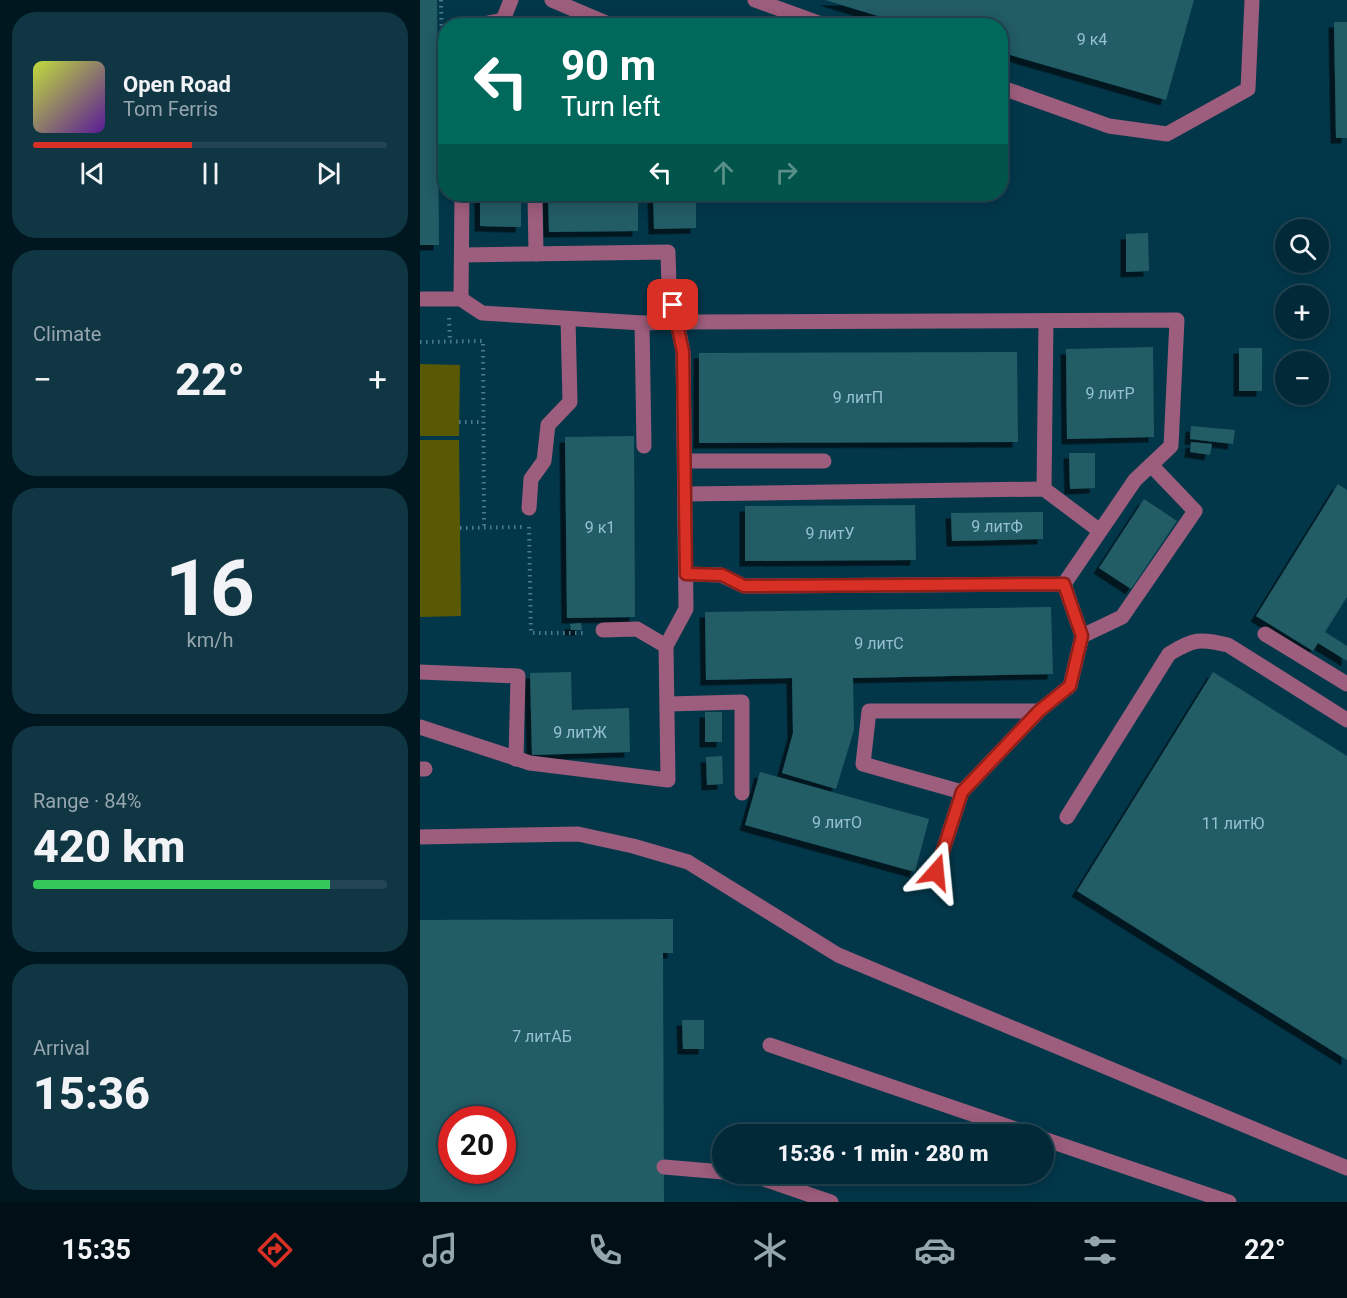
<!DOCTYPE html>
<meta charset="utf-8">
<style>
:root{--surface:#022938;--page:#103543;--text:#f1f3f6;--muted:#96a6ae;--line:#234553;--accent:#d93025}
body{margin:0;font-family:Roboto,sans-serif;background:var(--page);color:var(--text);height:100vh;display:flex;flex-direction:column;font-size:22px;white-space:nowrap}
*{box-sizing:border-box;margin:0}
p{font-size:20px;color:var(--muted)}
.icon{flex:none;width:33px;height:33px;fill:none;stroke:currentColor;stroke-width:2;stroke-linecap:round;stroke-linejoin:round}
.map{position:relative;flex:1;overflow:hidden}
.side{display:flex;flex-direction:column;gap:12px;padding:12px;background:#01171f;width:420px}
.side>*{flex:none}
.guide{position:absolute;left:18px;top:18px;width:570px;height:183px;border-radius:24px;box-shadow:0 3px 15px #0003,0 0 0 2px var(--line);background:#00695c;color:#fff;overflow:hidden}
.controls{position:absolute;left:855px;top:219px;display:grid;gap:12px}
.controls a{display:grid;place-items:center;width:54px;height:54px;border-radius:50%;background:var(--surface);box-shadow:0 3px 15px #0003,0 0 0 2px var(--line);font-size:30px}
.speed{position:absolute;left:18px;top:1106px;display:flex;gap:12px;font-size:30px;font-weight:700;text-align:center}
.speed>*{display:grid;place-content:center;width:78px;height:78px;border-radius:50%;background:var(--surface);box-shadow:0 3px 15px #0003,0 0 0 2px var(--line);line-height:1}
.speed .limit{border:9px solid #d22;background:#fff;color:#111}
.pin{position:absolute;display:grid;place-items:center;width:51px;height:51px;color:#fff;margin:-26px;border-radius:12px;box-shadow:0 3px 9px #0006}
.me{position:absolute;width:66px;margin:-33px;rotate:18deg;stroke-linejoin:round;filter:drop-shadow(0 0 4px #0008)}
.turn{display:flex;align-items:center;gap:21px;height:126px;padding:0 24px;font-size:27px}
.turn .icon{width:78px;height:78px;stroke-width:2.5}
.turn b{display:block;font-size:42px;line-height:51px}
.lanes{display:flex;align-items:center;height:57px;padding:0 24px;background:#0003;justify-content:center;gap:30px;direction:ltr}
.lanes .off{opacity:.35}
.big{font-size:45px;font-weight:800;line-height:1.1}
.side .tile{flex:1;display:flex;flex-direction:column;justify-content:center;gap:9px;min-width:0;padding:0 21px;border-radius:24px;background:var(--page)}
.side .dial{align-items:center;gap:0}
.dial b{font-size:78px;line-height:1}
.song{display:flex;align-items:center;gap:18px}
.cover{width:72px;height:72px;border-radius:9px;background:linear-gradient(135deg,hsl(70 70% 55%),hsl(270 70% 35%))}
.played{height:6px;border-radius:3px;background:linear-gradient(90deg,var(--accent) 45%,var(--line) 45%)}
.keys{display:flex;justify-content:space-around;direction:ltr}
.heat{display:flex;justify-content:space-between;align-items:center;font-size:33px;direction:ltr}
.charge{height:9px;border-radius:4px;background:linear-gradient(90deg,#34c759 84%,var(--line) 0)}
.trip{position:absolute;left:292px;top:1124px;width:342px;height:60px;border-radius:30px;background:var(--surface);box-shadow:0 3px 15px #0003,0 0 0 2px var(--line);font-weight:800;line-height:60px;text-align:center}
.dock{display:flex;height:96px;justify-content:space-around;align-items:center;background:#011016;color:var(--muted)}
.dock .icon{width:42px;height:42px}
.dock .active{color:var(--accent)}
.dock b{font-size:27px;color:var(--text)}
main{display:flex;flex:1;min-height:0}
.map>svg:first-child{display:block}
.green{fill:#595905}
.building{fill:#235c65;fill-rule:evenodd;filter:url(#shadow)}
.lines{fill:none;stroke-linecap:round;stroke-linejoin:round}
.path{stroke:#4c7c8f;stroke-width:4;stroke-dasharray:1.5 4.5;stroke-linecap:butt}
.minor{stroke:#9d5d7c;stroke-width:15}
.route-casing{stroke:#8d1f18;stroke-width:15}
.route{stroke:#d93025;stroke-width:10}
.labels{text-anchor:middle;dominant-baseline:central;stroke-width:6;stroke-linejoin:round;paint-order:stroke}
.number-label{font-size:16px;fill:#94c0d2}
</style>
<main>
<section class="side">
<div class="tile">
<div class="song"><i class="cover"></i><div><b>Open Road</b><p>Tom Ferris</p></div></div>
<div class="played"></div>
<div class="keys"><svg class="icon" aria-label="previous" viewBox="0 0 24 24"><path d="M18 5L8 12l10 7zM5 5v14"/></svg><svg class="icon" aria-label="pause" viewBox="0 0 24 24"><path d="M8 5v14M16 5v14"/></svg><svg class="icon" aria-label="next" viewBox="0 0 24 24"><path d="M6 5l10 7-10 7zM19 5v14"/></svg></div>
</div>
<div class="tile"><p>Climate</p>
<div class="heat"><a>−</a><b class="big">22°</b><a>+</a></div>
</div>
<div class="tile dial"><b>16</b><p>km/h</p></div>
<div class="tile"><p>Range · 84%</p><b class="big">420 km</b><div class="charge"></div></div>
<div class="tile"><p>Arrival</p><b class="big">15:36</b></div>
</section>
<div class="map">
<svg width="927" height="1202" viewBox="0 0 927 1202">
<defs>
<filter id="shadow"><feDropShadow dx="-5.5" dy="5.5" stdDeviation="0" flood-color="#0009"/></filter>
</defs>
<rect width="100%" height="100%" fill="#02374a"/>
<!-- green -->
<g class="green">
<path d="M0,364L40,365L39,436H0Z"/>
<path d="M0,440H39L41,616L0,617Z"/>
</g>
<!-- building -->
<g class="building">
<path d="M0,0H17L19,245H0Z"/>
<path d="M405,0H774L746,100L580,52V26H491Z"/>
<path d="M914,22H927V138H916Z"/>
<path d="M60,194H101V227L60,226Z"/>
<path d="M128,194H218V231L129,232Z"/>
<path d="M233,194H276V228L234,229Z"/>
<path d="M728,233L729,271L706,272V234Z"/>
<path d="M733,347L734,437L647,439L646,349Z"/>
<rect x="819" y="348" width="23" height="43"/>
<path d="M597,352L598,442L279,443V353Z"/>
<path d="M771,426L815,430L813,444L770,439Z"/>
<path d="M214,436L215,617L147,618L145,437Z"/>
<path d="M771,442L792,444L790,455L770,452Z"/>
<path d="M649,453H675V488L650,489Z"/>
<path d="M918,484L927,490V597L905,632L927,646V661L898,643L893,651L836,616Z"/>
<path d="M724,499L757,521L711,589L679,568Z"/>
<path d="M495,505L496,560L325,561V506Z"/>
<path d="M623,512V539L532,541L531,513Z"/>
<path d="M631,607L633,674L433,678L434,730L416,789L362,773L373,733L372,678L286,680L285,612Z"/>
<path d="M161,623L162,630H151L150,624Z"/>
<path d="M151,672L152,710L209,708L210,752L112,755L110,673Z"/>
<path d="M793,672L927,756V1060L657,891Z"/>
<rect x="285" y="712" width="17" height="30"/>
<path d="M302,756L303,784L287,785L286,757Z"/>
<path d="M340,772L509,819L495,872L325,825Z"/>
<path d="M253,919V953H243L244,1202H0V920ZM32,1119H82V1170H32Z"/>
<path d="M262,1020H284V1049H263Z"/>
</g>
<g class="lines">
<!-- path -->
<g class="path">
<path d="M21,0L25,183"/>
<path d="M29,318L30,341"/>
<path d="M0,342L63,341L64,528"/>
<path d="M39,422H63"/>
<path d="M109,527L111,633H165"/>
<path d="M40,528L103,527"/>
</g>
<!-- minor -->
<g class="minor">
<path d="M132,0L193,26"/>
<path d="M335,0L407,26"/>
<path d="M83,20L91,0"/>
<path d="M53,26L83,20L91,26"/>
<path d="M580,87L689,126L747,134L828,89L832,0"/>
<path d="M115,196L116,254"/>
<path d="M42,255L248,252L249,288L257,322L757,320L751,446L715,480L644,584L324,586L301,575L266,574"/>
<path d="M0,299H41L62,313L222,323L257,322L263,352L266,609L246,646L248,780L110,763L0,727"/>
<path d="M41,299L42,194"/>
<path d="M222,323L224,446"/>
<path d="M265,461H404"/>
<path d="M624,489L626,321"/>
<path d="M265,494L624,489L680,531"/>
<path d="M109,508L111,479L124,461L128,425L150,402L148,319"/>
<path d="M183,630L217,629L246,646"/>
<path d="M845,634L927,684"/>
<path d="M662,636L702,617L775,511L731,465"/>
<path d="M0,672L98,676L96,759"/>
<path d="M248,704L322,702V793"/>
<path d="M0,769H5"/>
<path d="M542,792L443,764L449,711H619"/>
<path d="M647,817L749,654C773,639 780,638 808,645L927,720"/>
<path d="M0,837L158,834L213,846L268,862L418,955L927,1168"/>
<path d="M516,872L542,792L619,711L650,686L662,636L644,584"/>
<path d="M350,1045L610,1134"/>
<path d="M624,1139L809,1202"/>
<path d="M244,1167L303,1172"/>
<path d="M309,1173L332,1175L411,1202"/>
</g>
</g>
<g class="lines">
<defs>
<path id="route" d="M253,305L263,352L266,574L302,575L324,586L644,584L662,636L650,686L619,711L542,792L516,872"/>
</defs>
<!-- route casing -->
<use href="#route" class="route-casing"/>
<!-- route -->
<use href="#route" class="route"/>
</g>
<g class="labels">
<!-- number labels -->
<g class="number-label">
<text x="672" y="39">9 к4</text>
<text x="690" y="393">9 литР</text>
<text x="438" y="397">9 литП</text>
<text x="577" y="526">9 литФ</text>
<text x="180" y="527">9 к1</text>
<text x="410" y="533">9 литУ</text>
<text x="459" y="643">9 литС</text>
<text x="160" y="732">9 литЖ</text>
<text x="417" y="822">9 литО</text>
<text x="813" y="823">11 литЮ</text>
<text x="122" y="1036">7 литАБ</text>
</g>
</g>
</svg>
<div class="controls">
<a><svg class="icon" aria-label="search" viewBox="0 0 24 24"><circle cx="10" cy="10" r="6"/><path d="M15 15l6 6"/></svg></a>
<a>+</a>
<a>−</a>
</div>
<div class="speed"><div class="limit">20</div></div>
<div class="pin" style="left:253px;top:305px;background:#d93025"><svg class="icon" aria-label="arrive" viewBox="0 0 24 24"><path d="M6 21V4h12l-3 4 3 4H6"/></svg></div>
<svg class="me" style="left:516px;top:872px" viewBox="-20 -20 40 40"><path d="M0-17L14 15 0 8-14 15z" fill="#d93025" stroke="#fff" stroke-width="4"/></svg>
<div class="trip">15:36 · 1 min · 280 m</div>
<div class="guide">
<div class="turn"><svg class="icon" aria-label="left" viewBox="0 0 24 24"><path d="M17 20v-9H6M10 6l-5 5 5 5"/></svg><div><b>90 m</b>Turn left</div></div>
<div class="lanes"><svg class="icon" aria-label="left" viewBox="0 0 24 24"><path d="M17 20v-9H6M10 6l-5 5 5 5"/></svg><svg class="icon off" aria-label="ahead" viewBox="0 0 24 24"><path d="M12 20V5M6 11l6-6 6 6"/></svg><svg class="icon off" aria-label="right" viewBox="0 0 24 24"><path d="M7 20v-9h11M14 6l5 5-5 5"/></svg></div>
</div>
</div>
</main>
<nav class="dock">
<b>15:35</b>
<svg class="icon active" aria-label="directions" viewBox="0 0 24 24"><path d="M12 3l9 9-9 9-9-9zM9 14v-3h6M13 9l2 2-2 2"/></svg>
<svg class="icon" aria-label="music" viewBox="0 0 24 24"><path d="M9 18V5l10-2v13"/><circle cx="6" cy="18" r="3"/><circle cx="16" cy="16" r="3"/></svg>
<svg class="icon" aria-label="phone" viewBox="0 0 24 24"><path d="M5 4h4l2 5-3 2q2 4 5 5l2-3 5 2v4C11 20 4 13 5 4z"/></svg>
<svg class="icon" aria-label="climate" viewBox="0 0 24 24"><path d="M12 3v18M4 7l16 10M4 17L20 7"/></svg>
<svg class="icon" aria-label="car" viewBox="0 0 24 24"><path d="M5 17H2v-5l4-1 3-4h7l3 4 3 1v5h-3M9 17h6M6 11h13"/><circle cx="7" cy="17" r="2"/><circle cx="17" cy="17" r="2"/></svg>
<svg class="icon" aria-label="filters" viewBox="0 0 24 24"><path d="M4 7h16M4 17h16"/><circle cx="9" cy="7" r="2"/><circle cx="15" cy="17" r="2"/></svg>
<b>22°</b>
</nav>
